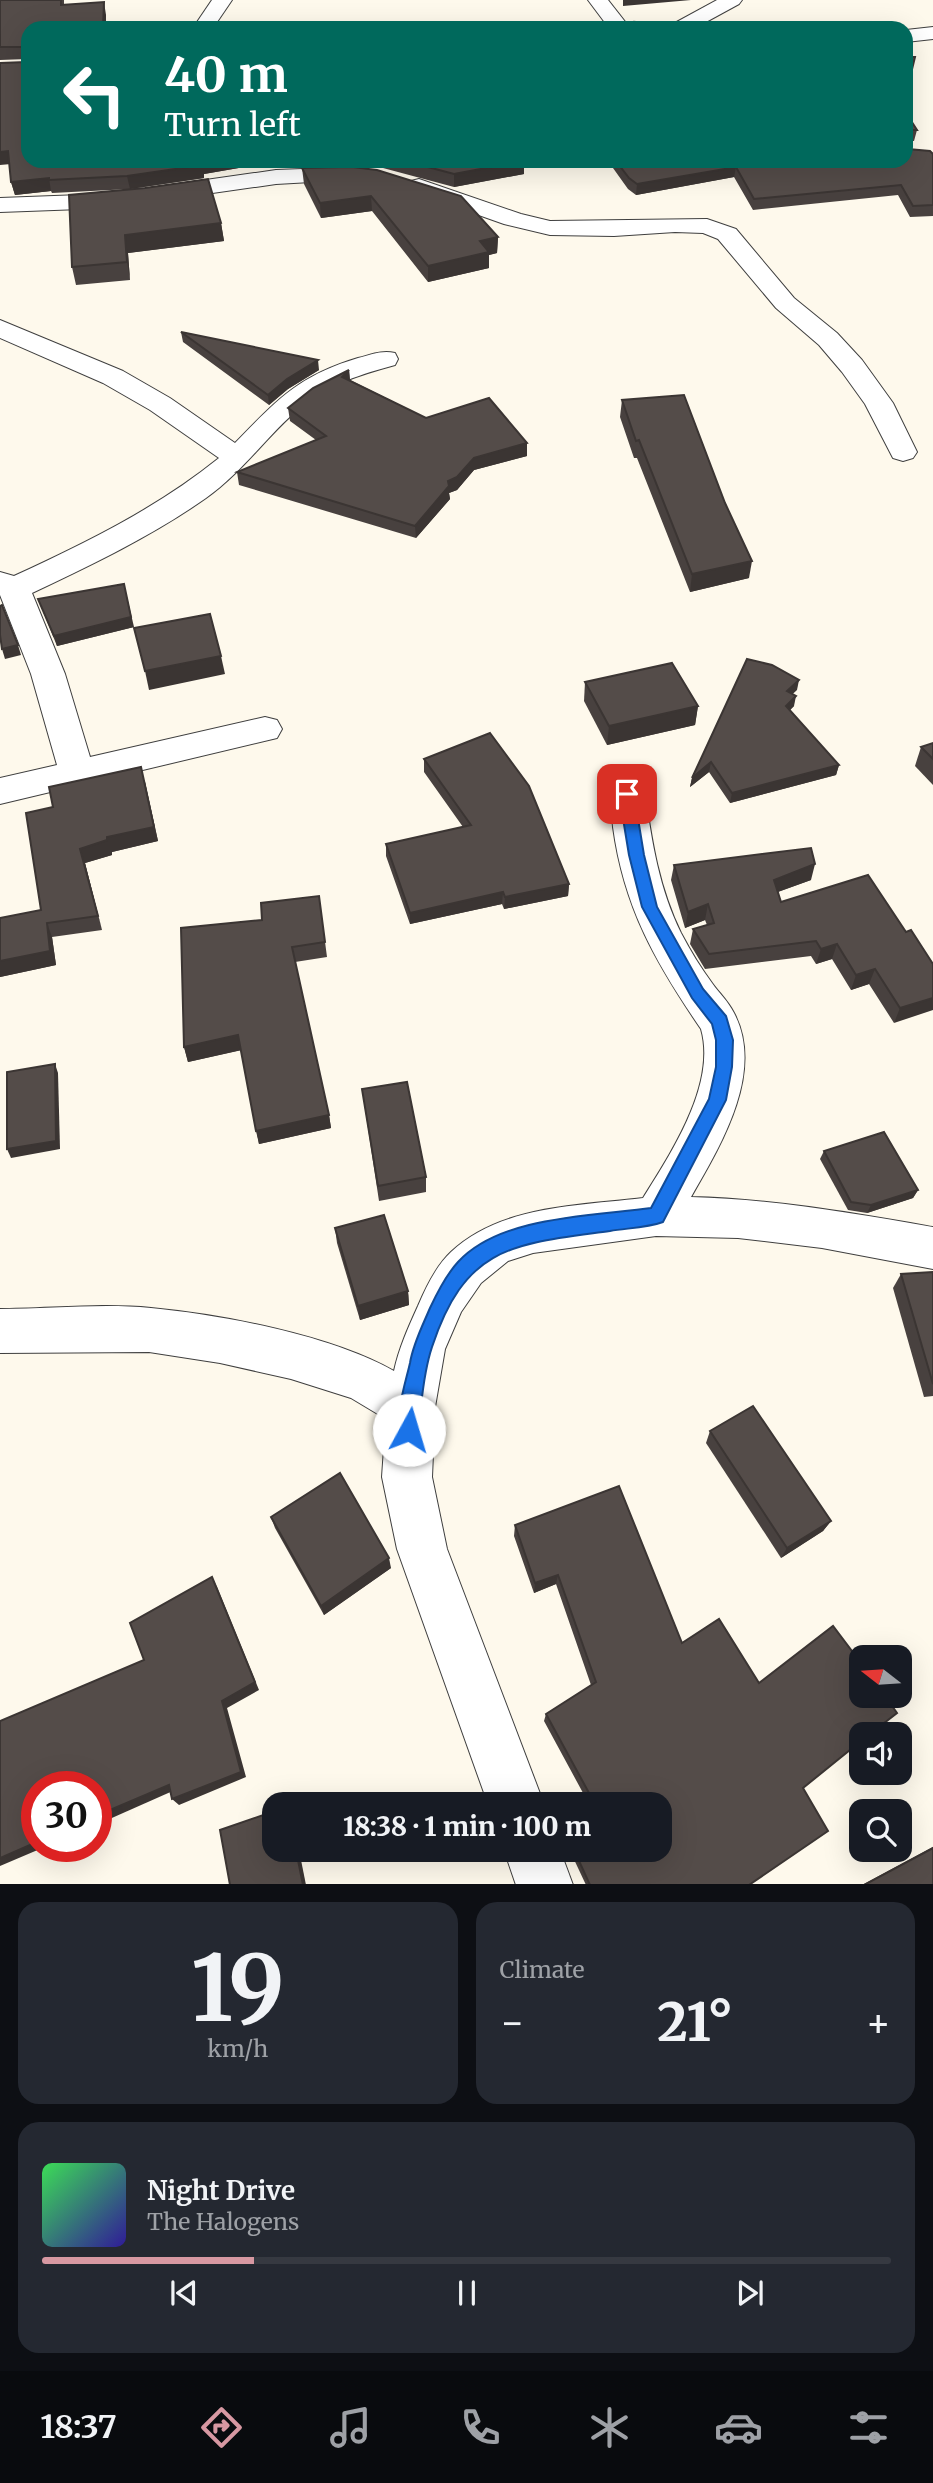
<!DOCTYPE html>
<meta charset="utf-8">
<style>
:root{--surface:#171b24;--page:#242831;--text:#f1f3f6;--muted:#9ea1a6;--line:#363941;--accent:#d798a2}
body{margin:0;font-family:Merriweather,serif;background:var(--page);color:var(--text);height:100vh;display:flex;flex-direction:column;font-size:26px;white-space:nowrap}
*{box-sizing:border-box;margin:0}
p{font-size:23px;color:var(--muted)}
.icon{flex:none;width:38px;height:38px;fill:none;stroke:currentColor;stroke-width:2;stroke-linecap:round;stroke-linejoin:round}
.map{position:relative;height:1884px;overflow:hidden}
.side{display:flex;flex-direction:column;gap:18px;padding:18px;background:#0d0f14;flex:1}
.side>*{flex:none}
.guide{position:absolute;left:21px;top:21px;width:892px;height:147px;border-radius:21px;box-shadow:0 7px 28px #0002;background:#00695c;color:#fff;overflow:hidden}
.needle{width:46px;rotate:287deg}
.controls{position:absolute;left:849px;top:1645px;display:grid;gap:14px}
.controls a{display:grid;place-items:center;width:63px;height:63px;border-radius:14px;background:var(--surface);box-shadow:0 7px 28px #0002;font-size:35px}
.speed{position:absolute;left:21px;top:1771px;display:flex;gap:14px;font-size:35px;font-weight:700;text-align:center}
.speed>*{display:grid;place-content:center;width:91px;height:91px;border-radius:50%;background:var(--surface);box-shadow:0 7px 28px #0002;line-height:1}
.speed .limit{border:10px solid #d22;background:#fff;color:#111}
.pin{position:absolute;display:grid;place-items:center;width:60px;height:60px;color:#fff;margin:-30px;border-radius:14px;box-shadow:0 4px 10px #0006}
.me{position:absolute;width:77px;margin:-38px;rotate:6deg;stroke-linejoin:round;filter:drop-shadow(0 0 5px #0008)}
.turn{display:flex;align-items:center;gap:24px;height:147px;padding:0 28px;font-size:32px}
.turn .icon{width:91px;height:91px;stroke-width:2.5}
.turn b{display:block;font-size:49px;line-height:60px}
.big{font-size:52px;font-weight:800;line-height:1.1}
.side .card{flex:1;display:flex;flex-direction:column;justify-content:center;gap:10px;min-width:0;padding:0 24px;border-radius:21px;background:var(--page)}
.side .dial{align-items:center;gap:0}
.dial b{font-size:91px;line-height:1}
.song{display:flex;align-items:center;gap:21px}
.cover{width:84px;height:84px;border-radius:10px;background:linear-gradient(135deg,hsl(130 70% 55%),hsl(250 70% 35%))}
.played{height:7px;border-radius:4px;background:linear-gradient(90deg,var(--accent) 25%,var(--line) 25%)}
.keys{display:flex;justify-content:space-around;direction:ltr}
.heat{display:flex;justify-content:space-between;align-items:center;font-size:38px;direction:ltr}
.side .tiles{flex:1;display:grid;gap:18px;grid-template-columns:1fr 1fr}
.card:last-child{grid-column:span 2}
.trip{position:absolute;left:262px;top:1792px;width:410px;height:70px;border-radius:21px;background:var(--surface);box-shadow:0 7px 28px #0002;font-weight:800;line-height:70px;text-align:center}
.menu{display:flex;height:112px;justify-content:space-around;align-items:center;background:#090b0e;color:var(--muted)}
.menu .icon{width:49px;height:49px}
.menu .active{color:var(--accent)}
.menu b{font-size:32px;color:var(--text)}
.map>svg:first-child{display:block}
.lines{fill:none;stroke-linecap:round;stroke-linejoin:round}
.minor-casing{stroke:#3f3f3f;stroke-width:2}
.minor{fill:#fff;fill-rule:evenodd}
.wall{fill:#48413f}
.shaded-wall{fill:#3b3533}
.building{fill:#544c49;stroke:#3b3533;stroke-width:2}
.route{fill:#1a73e8;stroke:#114b97;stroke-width:2}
</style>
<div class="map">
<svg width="933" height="1885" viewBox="0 0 933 1885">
<rect width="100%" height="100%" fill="#fef9ec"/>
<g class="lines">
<defs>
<g id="minor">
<path d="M212,0H232L213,28H193Z"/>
<path d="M588,0H608L630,28H609Z"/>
<path d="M717,0H742L739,4L695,28H670L673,24Z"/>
<path d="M933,27V39L906,42V30Z"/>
<path d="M356,167L364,169L368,174L364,179L276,184L108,208L0,212V198L108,194L276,170Z"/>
<path d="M419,179L521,214L550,221L707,219L736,229L794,298L837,333L862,360L893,403L917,452L913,458L903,461L893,458L865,404L842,372L819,345L776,308L718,239L703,233L675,232L614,236L550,235L504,224L411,191L407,186L411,181Z"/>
<path d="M0,320L123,371L170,398L235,443C277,400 298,376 358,358C371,355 381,350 395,353L398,359L395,365C362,374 329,384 302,406C268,434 243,472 206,498C152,536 91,565 32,593L65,674L90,757L265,717L277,720L282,729L277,738L0,804V778L57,765L31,674L0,595V572L14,576C86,543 157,508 219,458L150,410L103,383L0,338Z"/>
<path d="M627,781L640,785L645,794C652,843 659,888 681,933C690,950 700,967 712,983C719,993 728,1001 734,1013C765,1072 721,1145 691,1197C773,1199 852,1213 933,1227V1269L822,1248L738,1238L656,1236L533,1253L508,1261L481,1283L461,1312L445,1349L435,1407L432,1477L447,1549L544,1804H488L397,1549L382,1477L386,1419L351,1398L291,1379L220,1363L149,1352L0,1353V1309C49,1309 102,1303 151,1308C223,1315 331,1335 394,1371C399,1348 408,1328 418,1306C426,1287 436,1266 451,1252C501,1205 579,1206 643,1198C671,1153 717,1084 701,1029C656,963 624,908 613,827C612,812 607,798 614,785Z"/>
<path d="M504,1850H560L573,1885H516Z"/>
</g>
</defs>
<!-- minor casing -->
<use href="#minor" class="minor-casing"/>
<!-- minor -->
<use href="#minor" class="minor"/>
</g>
<!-- wall -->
<g class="wall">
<path d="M0,0H64V5L106,15L28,161H280L204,174V178L130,189L52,193L51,191L15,195L11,182L10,164L27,59L0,60Z"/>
<path d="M908,116L917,130L914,141H906Z"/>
<path d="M908,149L933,154V216L910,217L898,195L753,210L734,177L636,195L628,189L608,161H906Z"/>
<path d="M292,161H524V174L454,187L383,168L341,164L295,166Z"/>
<path d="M302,168L498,237L497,253L489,255V268L428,282L372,211L321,218L304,184Z"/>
<path d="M221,223L224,241L128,253L130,280L76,285L72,267Z"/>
<path d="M181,332L319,370L288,389L269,405L183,342Z"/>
<path d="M349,370L350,380L426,418L527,456L474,470L457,490L449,493L450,499L416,538L239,485L237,472L316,440L290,421L288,408Z"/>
<path d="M622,400L749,578L690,592L637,458H634L620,417Z"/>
<path d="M38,599L134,627L57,646Z"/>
<path d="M585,682L698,706L695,725L607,745L584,701Z"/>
<path d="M797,690L792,694L794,706L790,710L839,765L836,775L730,803L709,772L690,787L692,778Z"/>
<path d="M933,743V785L915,766L921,747Z"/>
<path d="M424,759L569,884L568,896L504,909L502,904L410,924L386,856V844L463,827L424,772Z"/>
<path d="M145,782L158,841L112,852V855L85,863L102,930L52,937L56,965L0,977V918L41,910L53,807Z"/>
<path d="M674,865L811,880L778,892L781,902L906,932L933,964L894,1023L869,984L851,990L832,959L816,964L811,956L705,969L690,944L693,929L707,925L705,920L685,928L671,880Z"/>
<path d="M319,896L327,957L295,962L329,1115L331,1128L259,1144L241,1050L188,1062L184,1047L262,920Z"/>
<path d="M362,1089L426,1177V1192L379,1201Z"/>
<path d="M824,1151L918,1190L913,1198L867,1213L848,1210L820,1159Z"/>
<path d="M335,1228L408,1291L409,1305L360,1320L337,1243Z"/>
<path d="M933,1272V1396L924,1397L893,1288L901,1274Z"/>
<path d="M710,1431L831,1521L823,1531L781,1558L706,1443Z"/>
<path d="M271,1517L391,1568L324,1615L275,1528Z"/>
<path d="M515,1525L682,1643L803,1788L749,1885H586L571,1853L572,1850H660V1804H589L544,1721L546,1714L591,1685L556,1584L534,1593L514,1536Z"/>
<path d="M933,1847V1885H862Z"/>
</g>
<!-- shaded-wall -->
<g class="shaded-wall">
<path d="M623,0H691L623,6Z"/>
<path d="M104,2L106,15V28H103Z"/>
<path d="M8,151L11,164L0,165V152Z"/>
<path d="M201,161H280L204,174V178L130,189L127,176Z"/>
<path d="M524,161V174L454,187V174Z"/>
<path d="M736,167L734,177L636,195L637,184Z"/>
<path d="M49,178L51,191L15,195L11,182Z"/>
<path d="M371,196L372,211L321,218L320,203Z"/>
<path d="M221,223L224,241L128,253L130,280L127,262L125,235Z"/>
<path d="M498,237L497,253L489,255V268L428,282V266L480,241Z"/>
<path d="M318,360L319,370L288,389L269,405L268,395L287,379Z"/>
<path d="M349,370L350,382L342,377Z"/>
<path d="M527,443V456L474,470L457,490L449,493L450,499L416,538L415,526L448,481L474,458Z"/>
<path d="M752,561L749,578L690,592L692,574Z"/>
<path d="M124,584L134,627L57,646L54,636Z"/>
<path d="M18,645L21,655L5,659L2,649Z"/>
<path d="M221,656L225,674L149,690L145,671Z"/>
<path d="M799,680L797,690L785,701L787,691Z"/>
<path d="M796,696L794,706L784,716L786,706Z"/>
<path d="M698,706L695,725L607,745L609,726Z"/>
<path d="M711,762L709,772L690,787L692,778Z"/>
<path d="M839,765L836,775L730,803L732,793Z"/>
<path d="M145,782L158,841L112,852V855L85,863L102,930L80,849L107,837Z"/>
<path d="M815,864L811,880L769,895L774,880Z"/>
<path d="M569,884L568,896L504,909L505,897Z"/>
<path d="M503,892L502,904L410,924V913Z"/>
<path d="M708,904L705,920L685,928L688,912Z"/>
<path d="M47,923L52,937L56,965L0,977V961Z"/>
<path d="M837,944L832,959L816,964L821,949Z"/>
<path d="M875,969L869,984L851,990L856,975Z"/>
<path d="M933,998V1010L894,1023L900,1008Z"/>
<path d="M238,1035L242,1050L188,1062L184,1047Z"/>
<path d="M55,1064L58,1073L60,1149L11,1158L7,1149Z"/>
<path d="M329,1115L331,1128L259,1144L256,1131Z"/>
<path d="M918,1190L913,1198L867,1213L871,1205Z"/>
<path d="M408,1291L409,1305L360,1320L358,1306Z"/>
<path d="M831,1521L823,1531L781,1558L787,1548Z"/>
<path d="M389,1558L391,1568L324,1615L321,1606Z"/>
<path d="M558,1575L556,1584L534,1593L535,1583Z"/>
<path d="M212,1577L217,1587L259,1690L227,1708L246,1777L179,1805L172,1799L222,1701Z"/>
<path d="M169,1785L175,1790L96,1825V1816Z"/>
<path d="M37,1842V1846H47L0,1866V1858Z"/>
<path d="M296,1850H299L306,1885H303Z"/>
</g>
<!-- building -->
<g class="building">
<path d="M0,0H61V5L104,2L103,28H28V161H201L203,165L127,176L49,180V178L11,182L8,151L0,152V63L27,62V47H0Z"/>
<path d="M636,22L683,28H642Z"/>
<path d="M906,57H915L906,94Z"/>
<path d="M906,103L908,116L917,130H907L906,133Z"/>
<path d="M906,147L908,149L930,151L933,154V205L913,206L901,185L754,199L736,167L637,184L629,178L616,161H906Z"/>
<path d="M405,161H524L454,174Z"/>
<path d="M352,167L377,170L461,196L498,237L480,241L489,252L428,266L371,196L320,203L302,168Z"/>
<path d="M208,179L221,223L125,235L127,262L72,267L69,195L145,188Z"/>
<path d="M181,332L318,360L287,379L268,395Z"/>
<path d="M349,370L342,377L426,418L489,398L527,443L474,458L457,477L448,481L449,486L415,526L237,472L326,436L288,408L313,388Z"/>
<path d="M684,395L725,503L752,561L692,574L639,440L636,441L622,400Z"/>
<path d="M124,584L131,617L54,636L38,599Z"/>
<path d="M2,605L18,645L2,649L0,635V606Z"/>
<path d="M210,614L221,656L145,671L134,628Z"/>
<path d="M747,659L772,665L799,680L787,691L796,696L786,706L839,765L732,793L711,762L692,778Z"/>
<path d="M672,663L698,706L609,726L585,682Z"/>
<path d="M490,733L529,786L569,884L505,897L503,892L410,913L386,844L471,825L424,759Z"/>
<path d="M933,743V759L921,747Z"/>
<path d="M141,767L154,827L107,837V840L80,849L98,916L47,923L50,951L0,961V918L41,910L26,813L53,807L49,787Z"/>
<path d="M811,848L815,864L774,880L781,902L868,875L906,932L911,930L933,964V998L900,1008L875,969L856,975L837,944L821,949L816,941L709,954L693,929L714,923L708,904L688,912L674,865Z"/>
<path d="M319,896L325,942L292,947L329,1115L256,1131L238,1035L184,1047L181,928L262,920L261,903Z"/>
<path d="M55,1064L56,1141L7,1149V1072Z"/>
<path d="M407,1082L426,1177L378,1186L362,1089Z"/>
<path d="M884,1132L918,1190L871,1205L851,1202L824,1151Z"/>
<path d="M384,1215L408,1291L358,1306L335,1228Z"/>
<path d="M933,1272V1384L901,1274Z"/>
<path d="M753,1406L831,1521L787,1548L710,1431Z"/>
<path d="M340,1473L389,1558L321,1606L271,1517Z"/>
<path d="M619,1486L682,1643L719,1619L759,1683L833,1626L861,1663V1696H885L897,1713L870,1734H861V1741L803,1788L828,1831L749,1885H590L574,1850H660V1804H595L546,1714L596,1682L558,1575L535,1583L515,1525Z"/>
<path d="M212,1577L255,1682L222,1701L241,1772L172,1799L169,1785L96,1816V1787H37V1842L0,1858V1721L144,1660L130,1623Z"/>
<path d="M275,1811V1850H296L303,1885H230L220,1830Z"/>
<path d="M933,1848V1885H864Z"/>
</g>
<!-- route -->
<path class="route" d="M627,788L634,794L644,855L657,907L703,989L726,1016L733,1040L732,1067L726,1100L663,1222C646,1228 627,1228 610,1231C515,1244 466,1244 432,1347C426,1365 423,1387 421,1406C419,1417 421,1427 416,1437L409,1440L402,1437C394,1416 405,1385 410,1363C413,1344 422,1327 430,1308C437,1293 446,1275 458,1262C500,1216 592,1216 651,1208L709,1099L716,1067V1040L712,1024L692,998L642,907L629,855L619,794Z"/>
</svg>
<div class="controls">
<a><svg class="needle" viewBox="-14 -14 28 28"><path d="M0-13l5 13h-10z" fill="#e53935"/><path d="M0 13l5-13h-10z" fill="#9ea1a6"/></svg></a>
<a><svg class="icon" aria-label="sound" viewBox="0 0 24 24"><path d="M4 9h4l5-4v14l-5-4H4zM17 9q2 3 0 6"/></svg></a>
<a><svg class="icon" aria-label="search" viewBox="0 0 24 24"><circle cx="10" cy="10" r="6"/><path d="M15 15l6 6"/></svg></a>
</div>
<div class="speed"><div class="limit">30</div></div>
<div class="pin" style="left:627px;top:794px;background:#d93025"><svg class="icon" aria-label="arrive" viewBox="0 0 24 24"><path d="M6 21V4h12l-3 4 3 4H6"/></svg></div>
<svg class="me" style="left:409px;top:1430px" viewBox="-20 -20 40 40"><circle r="19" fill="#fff"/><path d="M0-13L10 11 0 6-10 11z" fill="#1a73e8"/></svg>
<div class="trip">18:38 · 1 min · 100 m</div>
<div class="guide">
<div class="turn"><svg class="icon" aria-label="left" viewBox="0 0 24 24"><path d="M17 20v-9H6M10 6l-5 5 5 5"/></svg><div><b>40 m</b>Turn left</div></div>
</div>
</div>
<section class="side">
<div class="tiles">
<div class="card dial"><b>19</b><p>km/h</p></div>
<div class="card"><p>Climate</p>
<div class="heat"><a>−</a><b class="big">21°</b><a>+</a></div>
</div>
<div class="card">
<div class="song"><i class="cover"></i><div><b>Night Drive</b><p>The Halogens</p></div></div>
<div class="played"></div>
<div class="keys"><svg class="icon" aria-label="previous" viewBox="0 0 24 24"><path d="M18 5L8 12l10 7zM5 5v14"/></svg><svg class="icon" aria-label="pause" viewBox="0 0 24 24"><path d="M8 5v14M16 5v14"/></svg><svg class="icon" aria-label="next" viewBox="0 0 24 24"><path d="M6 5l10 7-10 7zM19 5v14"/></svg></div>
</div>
</div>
</section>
<nav class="menu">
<b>18:37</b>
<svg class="icon active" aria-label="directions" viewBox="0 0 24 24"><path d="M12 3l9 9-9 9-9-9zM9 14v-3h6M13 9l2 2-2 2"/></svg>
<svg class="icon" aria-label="music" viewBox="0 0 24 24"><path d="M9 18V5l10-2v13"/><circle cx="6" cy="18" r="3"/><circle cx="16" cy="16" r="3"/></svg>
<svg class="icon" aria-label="phone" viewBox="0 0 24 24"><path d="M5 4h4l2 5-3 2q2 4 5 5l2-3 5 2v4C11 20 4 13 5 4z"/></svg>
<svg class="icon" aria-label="climate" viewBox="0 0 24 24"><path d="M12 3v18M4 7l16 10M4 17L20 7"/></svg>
<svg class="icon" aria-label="car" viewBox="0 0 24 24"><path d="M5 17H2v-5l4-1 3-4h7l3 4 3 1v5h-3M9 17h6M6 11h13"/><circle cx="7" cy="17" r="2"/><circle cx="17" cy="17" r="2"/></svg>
<svg class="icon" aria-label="filters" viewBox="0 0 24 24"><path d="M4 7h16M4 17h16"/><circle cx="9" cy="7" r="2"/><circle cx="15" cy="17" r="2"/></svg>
</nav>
